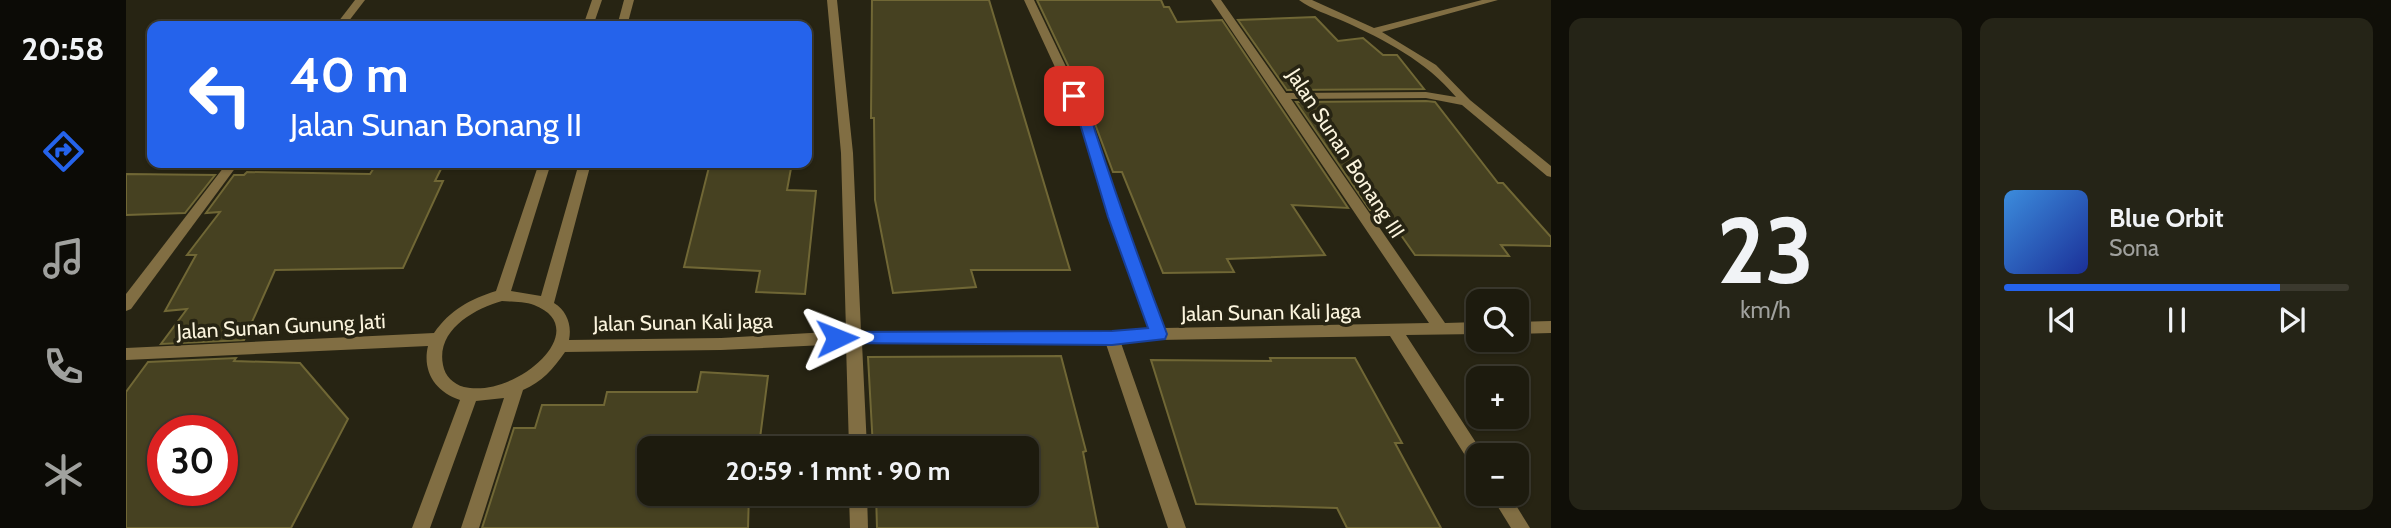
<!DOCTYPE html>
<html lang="id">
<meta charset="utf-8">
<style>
:root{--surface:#1d1b0e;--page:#252417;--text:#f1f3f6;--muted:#a0a19e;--line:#3b392e;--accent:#2563eb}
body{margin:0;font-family:Cabin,sans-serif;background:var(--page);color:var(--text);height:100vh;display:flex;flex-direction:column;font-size:26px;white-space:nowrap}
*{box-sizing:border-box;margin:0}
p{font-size:23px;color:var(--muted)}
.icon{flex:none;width:38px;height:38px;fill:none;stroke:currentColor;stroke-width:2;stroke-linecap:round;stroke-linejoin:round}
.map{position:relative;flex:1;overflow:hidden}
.drawer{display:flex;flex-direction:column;gap:18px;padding:18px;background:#100f08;width:840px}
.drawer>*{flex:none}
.hud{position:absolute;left:21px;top:21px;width:665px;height:147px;border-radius:14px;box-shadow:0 2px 5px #0004,0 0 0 2px var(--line);background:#2563eb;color:#fff;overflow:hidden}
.tools{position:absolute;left:1340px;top:289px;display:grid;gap:14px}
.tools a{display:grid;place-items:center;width:63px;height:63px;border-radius:14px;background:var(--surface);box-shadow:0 2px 5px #0004,0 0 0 2px var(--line);font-size:35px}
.speed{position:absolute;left:21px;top:415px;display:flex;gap:14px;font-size:35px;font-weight:700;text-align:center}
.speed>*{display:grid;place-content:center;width:91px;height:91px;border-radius:50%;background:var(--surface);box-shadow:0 2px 5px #0004,0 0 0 2px var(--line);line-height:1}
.speed .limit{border:10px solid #d22;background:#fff;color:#111}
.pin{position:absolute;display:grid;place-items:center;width:60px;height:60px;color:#fff;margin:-30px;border-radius:14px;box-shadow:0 4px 10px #0006}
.me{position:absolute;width:77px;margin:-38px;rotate:88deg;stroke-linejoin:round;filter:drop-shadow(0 0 5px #0008)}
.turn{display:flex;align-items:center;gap:24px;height:147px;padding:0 28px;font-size:32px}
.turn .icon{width:91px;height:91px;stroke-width:2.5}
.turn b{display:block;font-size:49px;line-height:60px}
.drawer .widget{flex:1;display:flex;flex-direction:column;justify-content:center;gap:10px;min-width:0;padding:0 24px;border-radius:14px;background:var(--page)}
.drawer .dial{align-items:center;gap:0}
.dial b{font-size:91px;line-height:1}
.song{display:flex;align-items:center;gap:21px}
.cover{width:84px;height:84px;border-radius:10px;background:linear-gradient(135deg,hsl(210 70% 55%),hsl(230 70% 35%))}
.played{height:7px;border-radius:4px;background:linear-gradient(90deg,var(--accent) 80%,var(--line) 80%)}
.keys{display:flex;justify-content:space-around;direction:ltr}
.drawer .tiles{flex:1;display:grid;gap:18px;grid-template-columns:repeat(2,1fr)}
.trip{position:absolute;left:511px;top:436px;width:402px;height:70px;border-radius:14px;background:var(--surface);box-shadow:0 2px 5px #0004,0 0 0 2px var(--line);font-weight:700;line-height:70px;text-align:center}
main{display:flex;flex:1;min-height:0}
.dock{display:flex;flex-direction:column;width:126px;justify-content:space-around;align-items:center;background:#0c0b06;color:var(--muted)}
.dock .icon{width:49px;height:49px}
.dock .on{color:var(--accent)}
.dock b{font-size:32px;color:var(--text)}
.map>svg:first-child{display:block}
.building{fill:#464121;stroke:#706735;stroke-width:2;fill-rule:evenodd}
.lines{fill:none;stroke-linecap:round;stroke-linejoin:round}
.street{fill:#816e43;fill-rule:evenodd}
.route{fill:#2563eb;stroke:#184099;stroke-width:2}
.labels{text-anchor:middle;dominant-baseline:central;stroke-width:7;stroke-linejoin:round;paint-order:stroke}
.street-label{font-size:21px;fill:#fbf4dd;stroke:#272413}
</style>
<main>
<nav class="dock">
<b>20:58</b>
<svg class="icon on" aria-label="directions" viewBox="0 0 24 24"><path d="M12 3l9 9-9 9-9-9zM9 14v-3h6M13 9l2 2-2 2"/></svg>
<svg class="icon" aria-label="music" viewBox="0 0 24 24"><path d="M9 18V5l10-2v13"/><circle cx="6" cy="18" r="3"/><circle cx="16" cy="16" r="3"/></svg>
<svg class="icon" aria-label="phone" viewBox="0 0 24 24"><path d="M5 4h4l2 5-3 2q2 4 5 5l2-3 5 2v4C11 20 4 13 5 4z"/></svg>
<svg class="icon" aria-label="climate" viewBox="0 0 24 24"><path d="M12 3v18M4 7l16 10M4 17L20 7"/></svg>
</nav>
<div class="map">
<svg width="1425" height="528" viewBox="0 0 1425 528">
<rect width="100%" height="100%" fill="#272413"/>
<!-- building -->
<g class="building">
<path d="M746,0H863L944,270H845L850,287L767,293L749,200L748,118H745Z"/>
<path d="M911,0H1035L1038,7H1043L1051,22L1096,20L1222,208L1166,205L1199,255L1101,259L1108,272L1037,273L996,172H987L966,116Z"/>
<path d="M1189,17L1212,41L1237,38L1257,55H1271L1298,89L1161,90L1112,20Z"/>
<path d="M1300,101L1309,102L1372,183H1377L1425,237V246L1375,245L1383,256L1289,255L1258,211L1244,210L1170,102Z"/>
<path d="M251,163H318L309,181H317L277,268L149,270L118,340L35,344L61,309L39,311L70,255H61L94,212L80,213L108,175H118L121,172L244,174Z"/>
<path d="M584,163H666L661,190L690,191L679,294L630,292L634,271L558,267Z"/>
<path d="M0,174L89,175L59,213L0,215Z"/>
<path d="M935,356L960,451L957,452L972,528H751L750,494H901V448H747L742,357Z"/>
<path d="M110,358L108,361L174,363L222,419L165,528H0V392L22,362ZM37,430H96V490H37Z"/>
<path d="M1144,358H1229L1276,443H1269L1315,528H1221L1211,508L1070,504L1025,360L1145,361Z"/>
<path d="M575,372L642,376L633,446L523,448V494H623L622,528H356L388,428H409L416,405H478L481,392H571Z"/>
</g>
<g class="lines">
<!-- street -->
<g class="street">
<path d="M229,0H239L219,26H209Z"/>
<path d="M466,0H476L467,26H457Z"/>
<path d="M498,0H508L501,26H491Z"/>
<path d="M701,0H711L727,153L735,331L986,332L1024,329L982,217L952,117L898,0H908L964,117L996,217L1038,328L1303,323L1085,0H1095L1160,93L1300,92L1330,97C1300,61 1259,40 1217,21C1203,15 1185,9 1173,0H1186L1248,28L1356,0H1372L1256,32L1310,65L1344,100L1425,166V177L1421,176L1336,105L1300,98L1165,99L1319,323L1353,322V334L1280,335L1358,455H1353V470L1347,468L1264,336L1033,340L995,343L1060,528H1042L980,344L736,343L741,448H723L720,344L595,350L439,352C427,369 416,382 397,390L353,528H335L378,398L350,401L304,528H286L334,400C309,392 296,371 302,346L0,360V348L308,333C324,310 344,299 370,291L413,163H425L385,291L415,296L453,163H465L428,303C441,311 446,325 443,340L595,338L720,331L715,153ZM376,301C386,302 399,301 408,305C470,329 389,399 338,387C327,384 319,376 317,365C310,330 348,309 376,301Z"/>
<path d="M101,163H113L5,309L0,311V294Z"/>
<path d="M1425,321V333L1391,334V322Z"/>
<path d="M723,494H741L742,528H724Z"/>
<path d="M1364,494H1383L1404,528H1385Z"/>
</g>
</g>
<!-- route -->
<path class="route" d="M948,92C961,96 966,121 970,134C992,201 1016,268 1041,334L1039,339L986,345L705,343L703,338L705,334L711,332L986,331L1022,328L982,217L952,117L942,96Z"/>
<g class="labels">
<!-- street labels -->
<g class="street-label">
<text transform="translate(1220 153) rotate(57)">Jalan Sunan Bonang III</text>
<text transform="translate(1145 312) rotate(-1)">Jalan Sunan Kali Jaga</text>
<text transform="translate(557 322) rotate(-1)">Jalan Sunan Kali Jaga</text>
<text transform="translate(155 326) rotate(-3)">Jalan Sunan Gunung Jati</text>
</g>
</g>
</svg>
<div class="tools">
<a><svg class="icon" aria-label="search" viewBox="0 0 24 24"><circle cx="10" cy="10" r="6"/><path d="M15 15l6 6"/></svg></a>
<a>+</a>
<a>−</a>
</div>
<div class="speed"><div class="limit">30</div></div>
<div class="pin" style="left:948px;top:96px;background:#d93025"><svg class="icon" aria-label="arrive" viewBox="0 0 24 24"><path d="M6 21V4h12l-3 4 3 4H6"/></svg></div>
<svg class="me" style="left:711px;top:338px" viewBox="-20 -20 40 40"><path d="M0-17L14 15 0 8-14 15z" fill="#2563eb" stroke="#fff" stroke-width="4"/></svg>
<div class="trip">20:59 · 1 mnt · 90 m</div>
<div class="hud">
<div class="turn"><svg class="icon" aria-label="left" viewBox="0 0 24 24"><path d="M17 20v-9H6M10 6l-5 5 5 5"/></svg><div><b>40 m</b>Jalan Sunan Bonang II</div></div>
</div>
</div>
<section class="drawer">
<div class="tiles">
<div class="widget dial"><b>23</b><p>km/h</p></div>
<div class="widget">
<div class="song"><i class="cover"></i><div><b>Blue Orbit</b><p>Sona</p></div></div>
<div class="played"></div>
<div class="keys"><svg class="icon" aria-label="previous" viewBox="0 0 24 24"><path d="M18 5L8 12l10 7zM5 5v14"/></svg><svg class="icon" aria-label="pause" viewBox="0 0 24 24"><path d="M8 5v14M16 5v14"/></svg><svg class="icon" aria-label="next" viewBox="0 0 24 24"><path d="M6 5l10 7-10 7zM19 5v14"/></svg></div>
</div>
</div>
</section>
</main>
